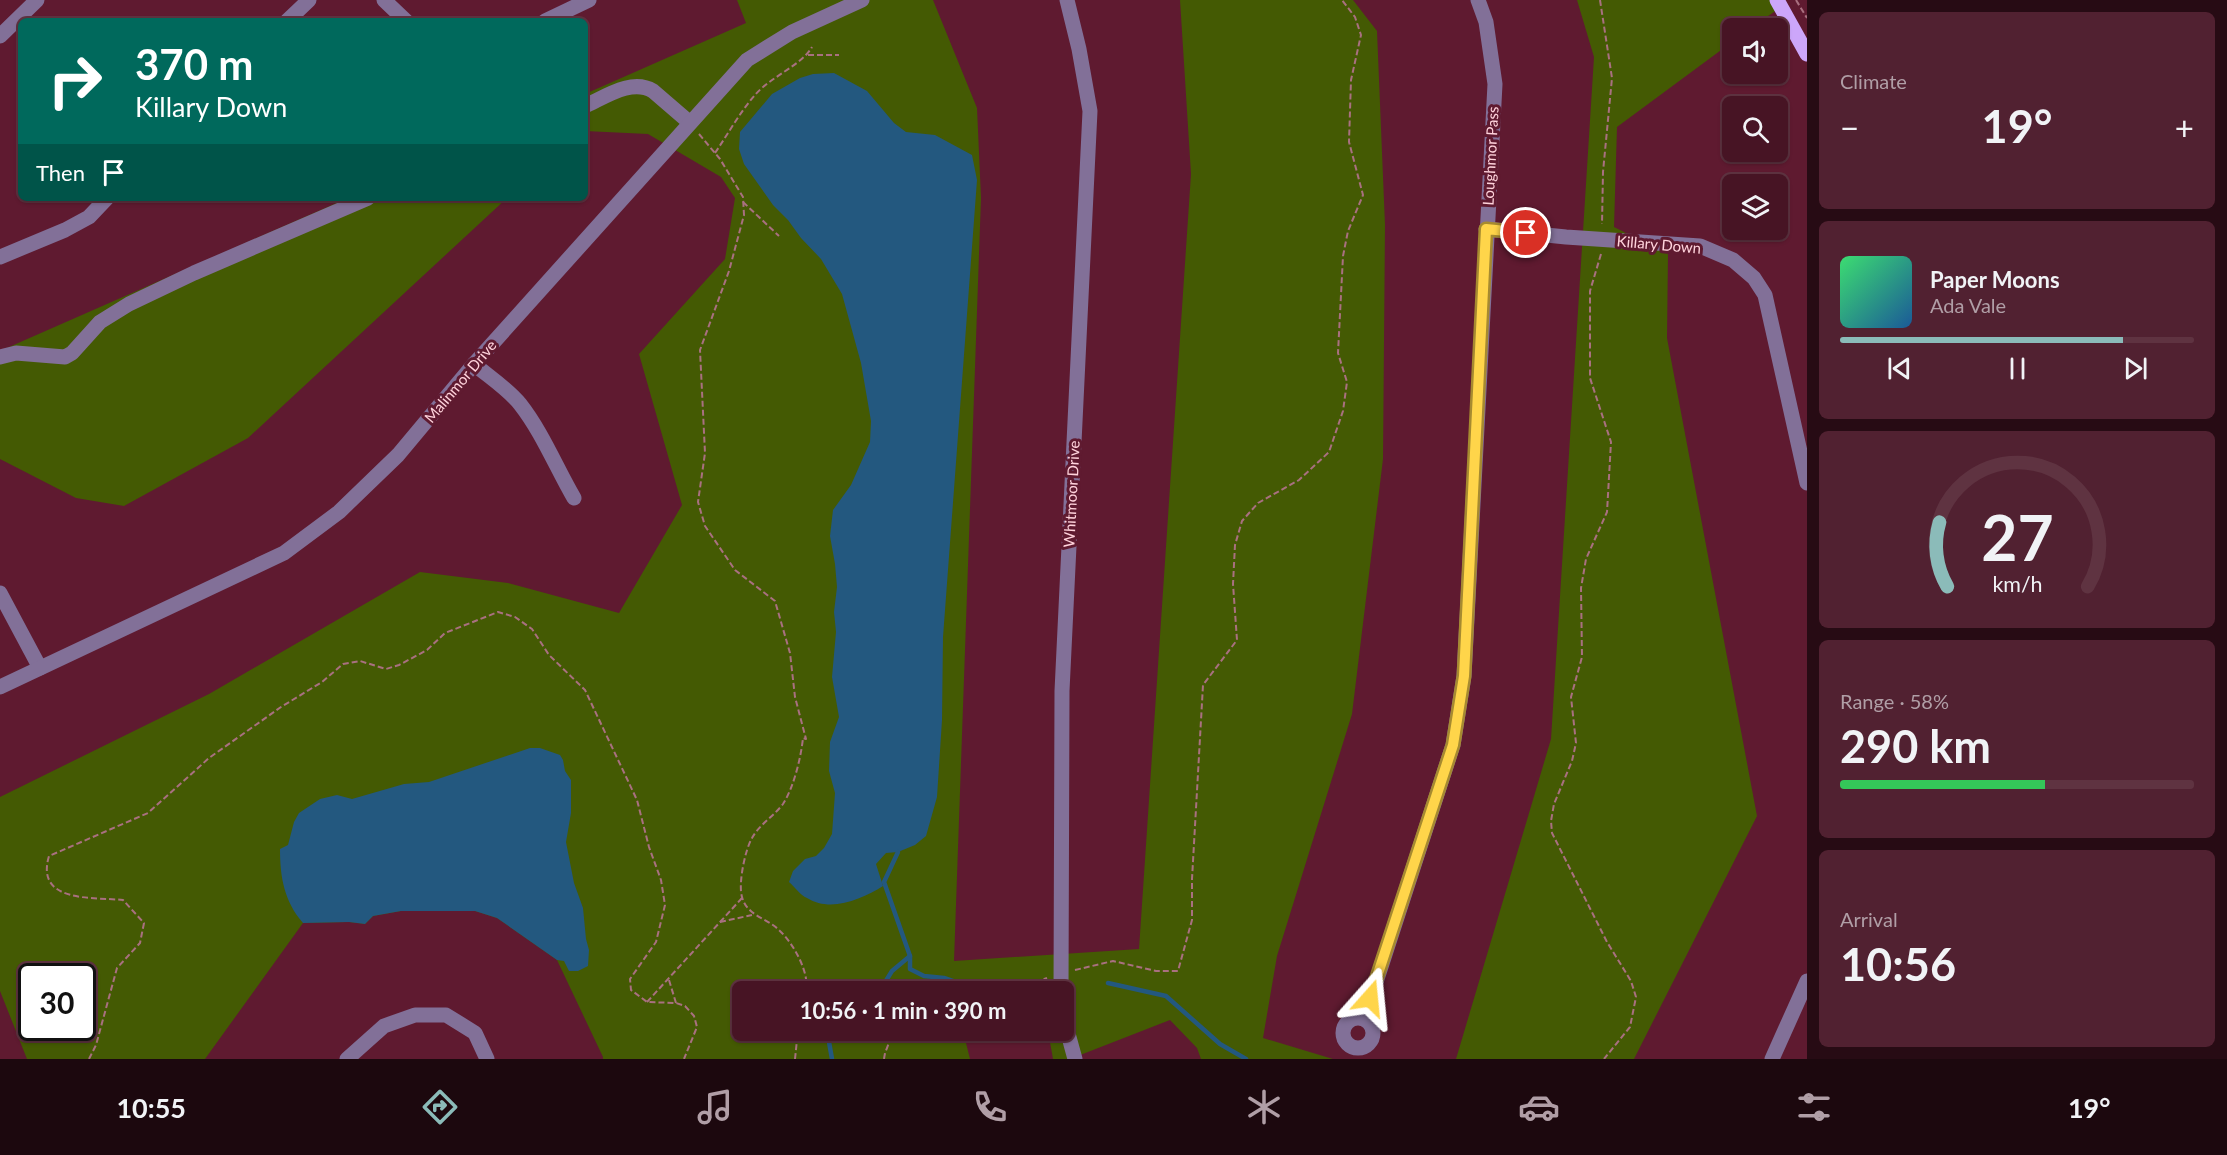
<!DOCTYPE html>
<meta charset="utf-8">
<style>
:root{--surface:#471424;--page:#512131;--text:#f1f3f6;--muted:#b09ea6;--line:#5f3341;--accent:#8bbbb9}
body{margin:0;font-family:Lato,sans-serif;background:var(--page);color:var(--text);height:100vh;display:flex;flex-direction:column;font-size:22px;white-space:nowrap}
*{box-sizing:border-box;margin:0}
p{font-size:20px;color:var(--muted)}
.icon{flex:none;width:33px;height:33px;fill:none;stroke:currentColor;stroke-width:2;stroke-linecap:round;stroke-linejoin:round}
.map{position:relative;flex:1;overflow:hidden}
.sheet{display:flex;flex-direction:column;gap:12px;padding:12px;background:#270b14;width:420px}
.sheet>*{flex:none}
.guide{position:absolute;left:18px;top:18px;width:570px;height:183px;border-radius:9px;box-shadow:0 2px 4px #0004,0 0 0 2px var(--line);background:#00695c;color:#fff;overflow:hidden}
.buttons{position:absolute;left:1722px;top:18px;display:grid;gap:12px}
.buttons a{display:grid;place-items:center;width:66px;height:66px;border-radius:9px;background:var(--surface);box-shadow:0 2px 4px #0004,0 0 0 2px var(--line);font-size:30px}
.speed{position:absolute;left:18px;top:963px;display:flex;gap:12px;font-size:30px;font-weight:700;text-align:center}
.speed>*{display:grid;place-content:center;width:78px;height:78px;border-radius:50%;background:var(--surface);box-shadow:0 2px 4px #0004,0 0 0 2px var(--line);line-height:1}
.speed .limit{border:3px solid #111;border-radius:9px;background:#fff;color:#111}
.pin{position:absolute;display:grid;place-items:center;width:51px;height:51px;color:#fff;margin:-26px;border:3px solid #fff;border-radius:50%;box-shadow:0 2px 6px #0007}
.me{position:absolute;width:66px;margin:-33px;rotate:18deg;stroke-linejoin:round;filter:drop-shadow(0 0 4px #0008)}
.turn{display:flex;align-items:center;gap:21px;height:126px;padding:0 18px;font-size:27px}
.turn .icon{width:78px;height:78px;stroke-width:2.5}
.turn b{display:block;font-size:42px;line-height:51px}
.then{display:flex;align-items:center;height:57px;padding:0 18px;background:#0003;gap:12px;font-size:22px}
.big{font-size:45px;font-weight:700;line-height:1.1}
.sheet .card{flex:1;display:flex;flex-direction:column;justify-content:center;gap:9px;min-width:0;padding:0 21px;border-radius:9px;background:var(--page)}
.sheet .dial{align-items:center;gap:0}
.dial svg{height:156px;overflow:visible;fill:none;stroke:var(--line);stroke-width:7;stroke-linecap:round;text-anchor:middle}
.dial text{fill:var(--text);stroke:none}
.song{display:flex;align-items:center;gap:18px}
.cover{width:72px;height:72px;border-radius:9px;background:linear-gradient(135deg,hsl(140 70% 55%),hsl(210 70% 35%))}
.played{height:6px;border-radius:3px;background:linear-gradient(90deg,var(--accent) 80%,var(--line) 80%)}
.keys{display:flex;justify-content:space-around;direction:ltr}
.heat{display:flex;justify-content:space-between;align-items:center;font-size:33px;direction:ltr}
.charge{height:9px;border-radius:4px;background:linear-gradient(90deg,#34c759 58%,var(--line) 0)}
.trip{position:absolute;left:732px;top:981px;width:342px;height:60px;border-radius:9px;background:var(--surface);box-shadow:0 2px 4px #0004,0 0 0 2px var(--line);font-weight:700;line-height:60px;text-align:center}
.tabs{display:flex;height:96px;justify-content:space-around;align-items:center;background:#1c080e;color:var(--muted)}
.tabs .icon{width:42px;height:42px}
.tabs .current{color:var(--accent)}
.tabs b{font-size:27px;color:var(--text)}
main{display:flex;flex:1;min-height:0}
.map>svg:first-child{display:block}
.green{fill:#445a03;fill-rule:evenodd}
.water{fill:#23587f}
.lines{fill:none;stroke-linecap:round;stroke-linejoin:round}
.stream{stroke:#23587f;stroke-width:4.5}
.path{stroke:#a97080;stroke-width:2;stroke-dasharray:6 3;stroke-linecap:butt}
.minor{stroke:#827098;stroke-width:15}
.major{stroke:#cca6fa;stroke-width:15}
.route-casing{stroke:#a68a30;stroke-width:15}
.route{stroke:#ffd54a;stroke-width:10}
.labels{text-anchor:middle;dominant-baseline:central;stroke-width:6;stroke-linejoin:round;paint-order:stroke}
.street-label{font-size:15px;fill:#ffd3dc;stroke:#5f1a30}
</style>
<main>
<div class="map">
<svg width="1807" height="1059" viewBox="0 0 1807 1059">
<rect width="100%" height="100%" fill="#5f1a30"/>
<!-- green -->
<g class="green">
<path d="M737,0H933L977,108L981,198L954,961L1139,949L1191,174L1180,0H1353L1377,31L1385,225L1383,459L1352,714L1277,956L1263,1038L1333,1059H1201L1197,1048L1170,1020L1070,1059H1053L1048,1031L1064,1030V992H742V1030L963,1031L970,1059H603V1057L557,960L497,918L475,911H401L373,916L365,924L349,922L303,923L205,1059H27L0,991V797L209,694L420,572L508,583L619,613L682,505L639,354L725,259L735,198L721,177L648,134L585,131V94L746,23ZM32,976H82V1028H32Z"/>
<path d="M1577,0H1775L1781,7L1751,28H1732V42L1617,127L1614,227L1668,254L1667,338L1757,816L1634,1059H1456L1551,739L1594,57Z"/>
<path d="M348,198H507L248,438L124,506L76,498L0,459V351Z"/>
</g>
<!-- water -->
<g class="water">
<path d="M834,73L867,91L894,123L906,132L935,135L972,155L977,180L943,637L942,720L937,797L926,836L915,845L898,852L886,853L876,864L883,886C862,899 831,913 807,898C800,895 795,887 789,882L793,871L805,859L816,856L824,848L832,834L835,793L829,771L830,742L839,717L832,677L836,632L834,612L837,587L835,564L830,536L833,510L851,485L870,442L871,421L861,363L842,294L821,259L801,238L788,220L773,205L744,164L739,149L740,132L772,94L800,78L813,74Z"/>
<path d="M530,748H540L560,755L563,760L565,771L571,780V813L566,842L574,883L583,908L586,939L589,950L588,966L578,971H569L564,961L557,960L497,918L475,911H401L373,916L365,924L349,922L303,923C284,901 280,877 280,849L288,845L294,822L299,813L320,799L337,795L352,799L404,784L429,782Z"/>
</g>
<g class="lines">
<!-- stream -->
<g class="stream">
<path d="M898,852L884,882L910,956V969L924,976L944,978L967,986H988"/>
<path d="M1108,983L1166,996L1220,1044L1246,1059"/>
<path d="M879,992L892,971L910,956"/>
<path d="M832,1059L829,1042L833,1030"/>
</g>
<!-- path -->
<g class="path">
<path d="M1600,0L1612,78L1603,172L1602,224"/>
<path d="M1796,0L1807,18"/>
<path d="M808,55H839"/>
<path d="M699,134L720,159L743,197L744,215L729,271L700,350L705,453L698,502L705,526L735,570L775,601L790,653L795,697L806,739L803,738C801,757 794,787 783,804C774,816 759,825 752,838C745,850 738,884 742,897C747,916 767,918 779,930C793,943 810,972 806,992"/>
<path d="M715,153C728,134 740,112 755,95C770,77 802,65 812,47"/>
<path d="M743,202L779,236"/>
<path d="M1601,254L1590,291V378L1611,442L1607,512L1586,559L1581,588L1582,657L1571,697L1576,743L1572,761L1554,804L1551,821L1552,833L1607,942L1631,981L1636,997L1630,1027L1604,1059"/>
<path d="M720,922L752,915"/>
<path d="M1075,970L1113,961L1156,971H1178L1192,920V879L1203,685L1237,640L1233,584L1235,545L1242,521L1258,503L1299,480L1329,452L1343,411L1347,382L1338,353L1343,256L1348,231L1363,195L1349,142L1351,80L1361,35L1355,17L1342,0"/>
<path d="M669,980L676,1003"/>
<path d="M1010,992L1047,978"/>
<path d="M647,1002L742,898"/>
<path d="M89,1059L96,1045L117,968L140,943L144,923L123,900C92,897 35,903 49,856L148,813L209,758L281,707L322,682L343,664L360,661L386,669L399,665L427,650L445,633L498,612L515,617L532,629L549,655L585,690L637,800L649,847L661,880L665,905L656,942L630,979L631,990L647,1002L676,1003L685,1006L694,1016L697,1027L684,1059"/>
<path d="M795,1059L798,1030"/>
<path d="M884,1059L885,1053L894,1030"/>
</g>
<!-- minor -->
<g class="minor">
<path d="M384,0L406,21"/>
<path d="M287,21L309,0"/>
<path d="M545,21L589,0"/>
<path d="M0,36L37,0"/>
<path d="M585,106C605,97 632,78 653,91L689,122"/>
<path d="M1486,229L1566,237L1700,246L1733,260L1754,278L1765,295L1807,483"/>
<path d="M0,257L65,230L89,217L107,198"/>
<path d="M0,357L16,353L65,357L72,353L100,322L129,304L194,273L368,198"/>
<path d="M474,364C488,376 508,389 520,404C542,432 556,467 574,498"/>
<path d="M0,593L40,668"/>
<path d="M0,687L284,553L339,512L398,455L474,364L747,60L792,32L862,0"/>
<path d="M1061,992L1062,691L1090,111L1079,49L1067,0"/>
<circle cx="1358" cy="1033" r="15"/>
<path d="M1064,1019L1075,1059"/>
<path d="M1364,1019L1453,745L1464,676L1495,84L1486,22L1478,0"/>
<path d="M347,1059L384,1026L415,1015H446L475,1033L487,1059"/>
<path d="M1772,1059L1807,981"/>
</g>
<!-- major -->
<path class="major" d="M1777,0L1807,54"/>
</g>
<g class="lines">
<defs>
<path id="route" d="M1370,998L1453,745L1464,676L1486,229L1526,233"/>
</defs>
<!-- route casing -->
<use href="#route" class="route-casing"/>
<!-- route -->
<use href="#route" class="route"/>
</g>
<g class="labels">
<!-- street labels -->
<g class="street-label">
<text transform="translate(1490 156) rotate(-87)">Loughmor Pass</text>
<text transform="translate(1659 244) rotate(5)">Killary Down</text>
<text transform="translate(460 381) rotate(-50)">Malinmor Drive</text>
<text transform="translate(1071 494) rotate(-87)">Whitmoor Drive</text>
</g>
</g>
</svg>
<div class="buttons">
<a><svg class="icon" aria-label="sound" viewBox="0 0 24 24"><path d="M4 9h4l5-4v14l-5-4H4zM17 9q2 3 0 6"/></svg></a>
<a><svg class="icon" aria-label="search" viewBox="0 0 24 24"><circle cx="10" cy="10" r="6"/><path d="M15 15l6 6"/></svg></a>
<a><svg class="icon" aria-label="layers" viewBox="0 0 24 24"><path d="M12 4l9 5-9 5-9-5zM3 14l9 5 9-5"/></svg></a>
</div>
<div class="speed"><div class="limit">30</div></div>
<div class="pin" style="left:1526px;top:233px;background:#d93025"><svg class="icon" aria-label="arrive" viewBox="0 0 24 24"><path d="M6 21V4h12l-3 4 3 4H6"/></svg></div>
<svg class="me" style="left:1370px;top:998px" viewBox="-20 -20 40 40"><path d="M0-17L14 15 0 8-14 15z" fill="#ffd54a" stroke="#fff" stroke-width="4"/></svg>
<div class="trip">10:56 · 1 min · 390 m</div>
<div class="guide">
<div class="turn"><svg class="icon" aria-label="right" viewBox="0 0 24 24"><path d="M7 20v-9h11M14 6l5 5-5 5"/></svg><div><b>370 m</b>Killary Down</div></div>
<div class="then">Then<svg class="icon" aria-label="arrive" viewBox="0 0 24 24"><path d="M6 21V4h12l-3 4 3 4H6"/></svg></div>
</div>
</div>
<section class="sheet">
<div class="card"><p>Climate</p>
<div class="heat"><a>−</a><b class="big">19°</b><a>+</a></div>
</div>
<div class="card">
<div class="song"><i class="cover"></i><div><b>Paper Moons</b><p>Ada Vale</p></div></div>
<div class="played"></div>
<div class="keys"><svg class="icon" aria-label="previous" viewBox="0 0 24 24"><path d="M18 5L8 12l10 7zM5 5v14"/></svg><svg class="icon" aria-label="pause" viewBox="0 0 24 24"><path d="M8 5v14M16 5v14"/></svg><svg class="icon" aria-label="next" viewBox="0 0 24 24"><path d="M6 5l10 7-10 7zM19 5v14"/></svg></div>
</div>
<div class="card dial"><svg viewBox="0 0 100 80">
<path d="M14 69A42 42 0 1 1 86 69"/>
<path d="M14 69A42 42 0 0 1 10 36" stroke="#8bbbb9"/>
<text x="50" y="56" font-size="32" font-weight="700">27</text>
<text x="50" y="72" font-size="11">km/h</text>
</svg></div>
<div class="card"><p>Range · 58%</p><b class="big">290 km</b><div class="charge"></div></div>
<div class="card"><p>Arrival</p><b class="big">10:56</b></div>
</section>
</main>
<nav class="tabs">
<b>10:55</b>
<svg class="icon current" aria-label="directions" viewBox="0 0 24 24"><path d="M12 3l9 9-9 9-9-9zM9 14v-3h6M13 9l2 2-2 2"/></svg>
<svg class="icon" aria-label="music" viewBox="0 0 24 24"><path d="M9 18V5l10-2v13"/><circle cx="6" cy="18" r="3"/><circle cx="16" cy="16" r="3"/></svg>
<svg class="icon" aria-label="phone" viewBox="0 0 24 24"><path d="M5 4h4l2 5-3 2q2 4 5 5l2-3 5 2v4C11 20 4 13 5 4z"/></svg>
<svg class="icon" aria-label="climate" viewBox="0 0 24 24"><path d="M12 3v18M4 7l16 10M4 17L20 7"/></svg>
<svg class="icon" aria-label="car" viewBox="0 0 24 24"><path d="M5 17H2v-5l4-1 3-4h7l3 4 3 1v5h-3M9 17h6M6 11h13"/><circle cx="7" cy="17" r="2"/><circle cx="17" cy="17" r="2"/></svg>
<svg class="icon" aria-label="filters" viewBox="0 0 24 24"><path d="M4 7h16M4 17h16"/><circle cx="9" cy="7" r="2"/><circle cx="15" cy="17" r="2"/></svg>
<b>19°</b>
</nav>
